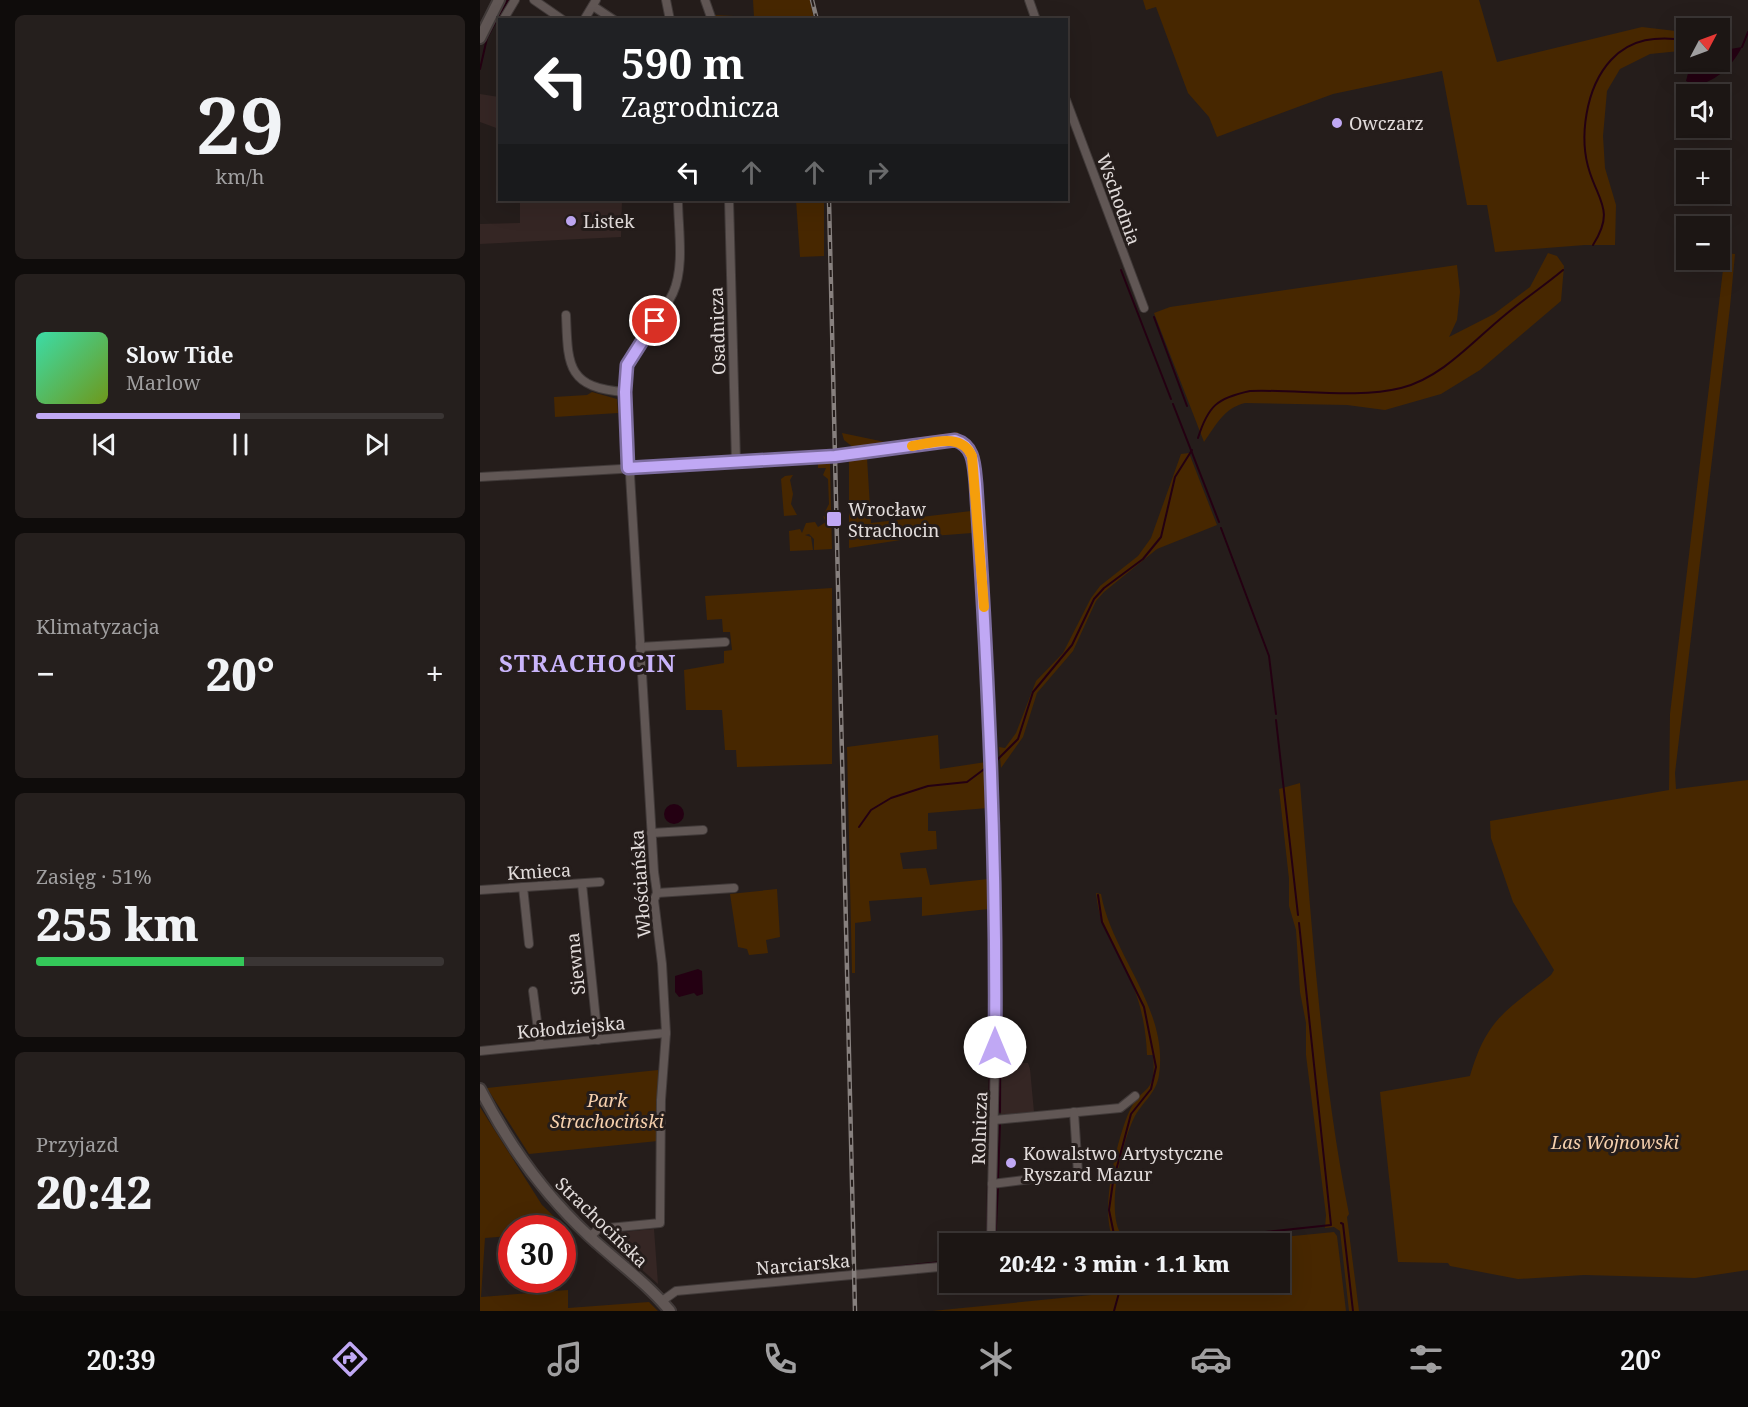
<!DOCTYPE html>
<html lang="pl">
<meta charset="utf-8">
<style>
:root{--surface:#1c1614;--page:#251f1d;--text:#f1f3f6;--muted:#a09fa0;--line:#3a3534;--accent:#c0a8f4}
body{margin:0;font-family:"Noto Serif",serif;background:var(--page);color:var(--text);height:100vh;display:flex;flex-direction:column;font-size:22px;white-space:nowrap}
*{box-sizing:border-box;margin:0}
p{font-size:20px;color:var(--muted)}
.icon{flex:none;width:33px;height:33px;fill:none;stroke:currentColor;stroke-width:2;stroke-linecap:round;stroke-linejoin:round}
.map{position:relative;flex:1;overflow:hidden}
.sheet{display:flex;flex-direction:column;gap:15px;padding:15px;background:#0f0c0b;width:480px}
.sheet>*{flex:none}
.top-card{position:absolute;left:18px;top:18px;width:570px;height:183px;border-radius:0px;box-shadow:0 6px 24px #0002,0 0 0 2px var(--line);background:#202124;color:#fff;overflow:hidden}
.needle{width:39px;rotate:49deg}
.tools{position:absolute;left:1196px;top:18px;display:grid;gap:12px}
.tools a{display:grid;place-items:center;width:54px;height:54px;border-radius:0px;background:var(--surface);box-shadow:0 6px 24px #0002,0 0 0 2px var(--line);font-size:30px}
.speed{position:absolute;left:18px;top:1215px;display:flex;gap:12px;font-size:30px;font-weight:700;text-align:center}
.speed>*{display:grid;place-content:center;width:78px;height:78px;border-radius:50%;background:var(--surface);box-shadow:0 6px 24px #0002,0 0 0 2px var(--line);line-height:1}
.speed .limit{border:9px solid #d22;background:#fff;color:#111}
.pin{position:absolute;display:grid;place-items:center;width:51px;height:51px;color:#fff;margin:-26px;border:3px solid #fff;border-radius:50%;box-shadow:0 2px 6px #0007}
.me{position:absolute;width:66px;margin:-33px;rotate:0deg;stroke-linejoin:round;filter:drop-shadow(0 0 4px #0008)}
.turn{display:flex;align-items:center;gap:21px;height:126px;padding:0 24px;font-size:27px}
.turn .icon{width:78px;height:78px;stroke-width:2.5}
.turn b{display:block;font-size:42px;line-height:51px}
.lanes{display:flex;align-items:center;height:57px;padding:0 24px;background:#0003;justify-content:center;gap:30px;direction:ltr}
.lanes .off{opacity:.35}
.big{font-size:45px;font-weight:800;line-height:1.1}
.sheet .tile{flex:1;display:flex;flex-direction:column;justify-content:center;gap:9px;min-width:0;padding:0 21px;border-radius:9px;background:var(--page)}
.sheet .dial{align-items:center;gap:0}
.dial b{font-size:78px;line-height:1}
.song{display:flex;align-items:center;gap:18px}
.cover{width:72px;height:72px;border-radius:9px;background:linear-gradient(135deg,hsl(160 70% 55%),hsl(80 70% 35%))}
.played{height:6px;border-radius:3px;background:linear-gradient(90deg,var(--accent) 50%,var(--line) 50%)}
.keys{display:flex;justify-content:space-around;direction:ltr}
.heat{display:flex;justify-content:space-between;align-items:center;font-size:33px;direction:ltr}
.charge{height:9px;border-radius:4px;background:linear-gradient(90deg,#34c759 51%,var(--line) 0)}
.trip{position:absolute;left:459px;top:1233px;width:351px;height:60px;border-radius:0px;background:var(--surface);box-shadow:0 6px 24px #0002,0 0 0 2px var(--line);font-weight:800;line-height:60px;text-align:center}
.menu{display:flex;height:96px;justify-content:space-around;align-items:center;background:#0b0908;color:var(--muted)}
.menu .icon{width:42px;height:42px}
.menu .current{color:var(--accent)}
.menu b{font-size:27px;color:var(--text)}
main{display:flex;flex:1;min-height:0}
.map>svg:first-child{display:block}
.built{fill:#352624}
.green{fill:#472700}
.water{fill:#240012}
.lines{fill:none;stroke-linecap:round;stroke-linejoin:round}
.stream{stroke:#240012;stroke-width:2}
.minor-casing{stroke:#413a39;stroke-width:10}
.secondary-casing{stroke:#413a39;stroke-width:14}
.minor{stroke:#615755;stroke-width:8}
.secondary{stroke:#615755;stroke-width:10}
.rail-casing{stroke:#87807e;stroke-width:4.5}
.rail{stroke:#251d1b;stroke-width:2;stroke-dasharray:7;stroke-linecap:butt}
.route-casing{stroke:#7d6d9f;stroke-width:15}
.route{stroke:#c0a8f4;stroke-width:10}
.slow{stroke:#f59e0b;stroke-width:10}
.poi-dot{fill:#c0a8f4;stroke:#251d1b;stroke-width:2}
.labels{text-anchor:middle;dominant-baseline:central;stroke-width:6;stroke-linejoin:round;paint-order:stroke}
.poi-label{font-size:18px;fill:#e2dcdb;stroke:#251d1b;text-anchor:start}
.street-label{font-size:18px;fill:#e2dcdb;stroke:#251d1b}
.park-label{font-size:18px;font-style:italic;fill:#f6d0ad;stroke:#251d1b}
.district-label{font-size:24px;font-weight:bold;letter-spacing:1.5px;fill:#c9b4fa;stroke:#251d1b}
</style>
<main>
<section class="sheet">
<div class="tile dial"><b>29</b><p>km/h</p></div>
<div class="tile">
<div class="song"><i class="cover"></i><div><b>Slow Tide</b><p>Marlow</p></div></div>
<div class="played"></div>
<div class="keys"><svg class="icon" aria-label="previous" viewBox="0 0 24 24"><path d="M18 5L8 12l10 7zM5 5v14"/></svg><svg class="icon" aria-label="pause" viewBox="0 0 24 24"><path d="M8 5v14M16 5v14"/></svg><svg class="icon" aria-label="next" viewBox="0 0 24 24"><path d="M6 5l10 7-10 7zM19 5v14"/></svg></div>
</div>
<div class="tile"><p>Klimatyzacja</p>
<div class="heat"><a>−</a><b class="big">20°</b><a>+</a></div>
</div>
<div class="tile"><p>Zasięg · 51%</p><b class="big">255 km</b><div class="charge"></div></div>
<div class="tile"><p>Przyjazd</p><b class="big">20:42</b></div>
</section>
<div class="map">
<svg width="1268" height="1311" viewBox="0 0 1268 1311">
<rect width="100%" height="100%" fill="#251d1b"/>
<!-- built -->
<g class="built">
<path d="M0,94L19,97V129L0,122Z"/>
<path d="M40,200H142L141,237L0,244V224L40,223Z"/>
<path d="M522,1042H543V1063H548L550,1069L554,1112L521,1115Z"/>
<path d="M174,1229L178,1284L122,1234Z"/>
</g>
<!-- green -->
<g class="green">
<path d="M273,0H330L334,19L234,20V15L274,17Z"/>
<path d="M663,0H999L1017,62L1162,27L1204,32L1200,51L1170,54L1140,69L1127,91L1123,136L1125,168L1136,205L1135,245H1105L1015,252L1007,205H987L962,71L853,94L737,137L729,117L708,93L676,7L666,10Z"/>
<path d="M316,200H344V256L320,257Z"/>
<path d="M1068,253L1077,256L1084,266L1081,301L1000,370L961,394L905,410L867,405L765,403C744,408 736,425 724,442L674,313L690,307L977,265L980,292L977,320L969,337L1014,314L1050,287Z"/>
<path d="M1245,253L1255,254L1250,307L1195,773L1196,789L1268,780V1270L1215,1278L1104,1275L1038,1279L970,1266L968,1263L918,1262L900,1092L990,1076C1007,1018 1026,1011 1071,975L1074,970L1033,902L1011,838L1010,821L1189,790L1190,714Z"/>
<path d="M112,392L137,399L138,413L75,417L74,397L107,395Z"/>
<path d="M478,432L479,436L374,448L364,440L362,433L405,442Z"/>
<path d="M709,453L737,525L677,549L624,592L616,601L593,651L557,693L543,737L521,768L519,747L525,748L536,733L556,681L583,653L611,598L620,586L658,556L671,538L701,454Z"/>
<path d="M387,458L391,523L491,511L492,533L440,537L369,548V459Z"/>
<path d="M338,463H350L352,549L334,550V539L329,534L325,535L331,537L333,550L310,551L309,531L320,529L322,533L326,523L335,522L338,527L346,522L343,516L348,518L349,515L345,512L349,504L348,479L343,475L346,468H338Z"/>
<path d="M313,475L310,480L313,494L311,504L317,515L304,516L301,479L305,476Z"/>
<path d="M352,588V764L257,767L256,750H245L242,710H206L204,670L244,663V651L252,650L250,632H243L242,619L227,620L225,596Z"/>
<path d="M458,735L460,769L506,762L508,808L448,813V831H456L457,849L420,853L423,869L446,868L450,885L509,879V909L442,916V897L389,901L391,921L375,923V973H372L367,747Z"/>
<path d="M820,783C832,927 841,1073 869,1214L867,1217L879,1311H869L860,1231L854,1227L845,1228L846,1215L826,1055V1023L820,992L816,930L809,906V879L799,789Z"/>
<path d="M297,889L300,937L286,940L288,953L269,955L267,949L258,947L250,894Z"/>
<path d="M616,893L621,894C632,955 689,1009 679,1075C676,1094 662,1102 654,1118C642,1142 624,1215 643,1237L636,1243C617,1220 637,1139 649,1112C662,1083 677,1097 673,1055H667C666,1028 661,1003 650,979C635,945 620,931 616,893Z"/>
<path d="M178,1070V1141L49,1154L7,1088Z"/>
<path d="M0,1107L62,1205L90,1232L83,1233L82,1228H32L31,1236L5,1238L1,1297L88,1290V1308L169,1302L178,1311H0Z"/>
<path d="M854,1232L857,1236L866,1311H452L642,1292L644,1283L800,1282V1244L742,1243Z"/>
</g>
<!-- water -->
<g class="water">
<path d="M1262,47C1251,67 1239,79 1216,86L1206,81L1211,62H1239V51Z"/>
<circle cx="194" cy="814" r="10"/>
<path d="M218,969L222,971L223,994L217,996L214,993L199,997L195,992V976Z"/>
</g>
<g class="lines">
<!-- stream -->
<g class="stream">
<path d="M19,15L28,0"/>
<path d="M1262,47L1268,32"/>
<path d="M1239,50L1243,51"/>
<path d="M0,69L7,38L15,23"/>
<path d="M1113,245C1134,212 1120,203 1110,173C1098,138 1106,87 1131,60C1151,38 1177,36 1206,40"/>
<path d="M641,270L691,399"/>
<path d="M674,317L707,406"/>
<path d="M693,404L739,522"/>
<path d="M718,438C728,406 737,398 770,391C816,389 877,399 921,388C962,378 994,340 1025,315C1044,299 1064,286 1083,270"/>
<path d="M498,459L505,567"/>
<path d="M491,476L496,549"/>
<path d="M741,528L789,656L796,714"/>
<path d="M501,627L504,693"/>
<path d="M509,639L517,813"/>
<path d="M505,716L510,908"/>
<path d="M796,720L818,915"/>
<path d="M517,760L538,739L553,692L592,645L614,599L624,588L663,559L681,537L695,477L712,450"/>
<path d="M379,827L391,810L411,798L448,786L487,782L507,767"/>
<path d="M618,895L622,922L664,1007L676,1067L671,1089L651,1114L633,1182L629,1210L636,1244"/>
<path d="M520,910V918"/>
<path d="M520,931V1112"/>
<path d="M510,1023V928"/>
<path d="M509,1166L510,1034"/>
<path d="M518,1179L520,1124"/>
<path d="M861,1223L863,1224L873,1311"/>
<path d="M507,1244L508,1184"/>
<path d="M515,1244L518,1187"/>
<path d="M671,1244L851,1225L819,923"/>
<path d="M405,1268L470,1261"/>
<path d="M634,1311L642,1282"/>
</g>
<defs>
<g id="minor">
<path d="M54,0L83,20"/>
<path d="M186,0L190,20"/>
<path d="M225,0L232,20"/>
<path d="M549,0L556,20"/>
<path d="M113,6L134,20"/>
<path d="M23,20L35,0"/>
<path d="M104,20L116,0"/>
<path d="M586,100L664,308"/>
<path d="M249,200L256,462"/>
<path d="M86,315C88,364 86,388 145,392"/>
<path d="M0,477L348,457L475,440C487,444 492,452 494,464C505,612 514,760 516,908C517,1020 513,1132 511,1244"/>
<path d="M160,647L245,642"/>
<path d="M171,833L223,830"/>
<path d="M102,884L118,1040"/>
<path d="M43,887L49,944"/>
<path d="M0,890L120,882"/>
<path d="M177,893L254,888"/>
<path d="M53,991L60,1045"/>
<path d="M0,1051L186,1033"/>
<path d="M514,1120L640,1108L655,1096"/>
<path d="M512,1184L598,1173L594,1112"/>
<path d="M110,1237L118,1229L180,1223L181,1100L186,1033L182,964L174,900L177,893L174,872L145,392C147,343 174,332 193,293C205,266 198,228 198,200"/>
<path d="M182,1301L196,1291L470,1266"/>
</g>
<g id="secondary">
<path d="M0,38L19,0"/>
<path d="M0,1089C28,1144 64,1194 109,1236C136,1261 167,1283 190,1311"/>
</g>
</defs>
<!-- minor casing -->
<use href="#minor" class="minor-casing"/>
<!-- secondary casing -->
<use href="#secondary" class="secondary-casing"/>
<!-- minor -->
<use href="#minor" class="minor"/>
<!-- secondary -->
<use href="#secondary" class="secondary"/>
<defs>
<g id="rail">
<path d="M332,0L337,20"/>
<path d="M349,200L375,1311"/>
</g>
</defs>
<!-- rail casing -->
<use href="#rail" class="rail-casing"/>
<!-- rail -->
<use href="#rail" class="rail"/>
</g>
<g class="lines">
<defs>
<path id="route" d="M175,321L147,365L145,392L148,468L355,456L475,440C495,446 494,466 496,484C508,672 517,859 515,1047"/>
</defs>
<!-- route casing -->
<use href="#route" class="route-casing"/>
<!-- route -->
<use href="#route" class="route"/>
<!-- slow -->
<path class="slow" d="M432,446C453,443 481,432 492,456L504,607"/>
</g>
<!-- markers -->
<g class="poi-dot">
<circle cx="857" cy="123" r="6"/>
<circle cx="91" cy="221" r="6"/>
<rect x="346" y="511" width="16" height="16" rx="3"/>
<circle cx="531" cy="1163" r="6"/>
</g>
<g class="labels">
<!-- poi labels -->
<g class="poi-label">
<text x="869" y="123">Owczarz</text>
<text x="103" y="221">Listek</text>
<text x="368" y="509">Wrocław<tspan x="368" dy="21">Strachocin</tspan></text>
<text x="543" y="1153">Kowalstwo Artystyczne<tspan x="543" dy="21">Ryszard Mazur</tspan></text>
</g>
<!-- street labels -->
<g class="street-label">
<text transform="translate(639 199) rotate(70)">Wschodnia</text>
<text transform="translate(237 331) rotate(-92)">Osadnicza</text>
<text transform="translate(59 871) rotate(-3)">Kmieca</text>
<text transform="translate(160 884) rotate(-94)">Włościańska</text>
<text transform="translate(95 964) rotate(-96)">Siewna</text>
<text transform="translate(91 1027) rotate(-5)">Kołodziejska</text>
<text transform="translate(499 1128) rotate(-88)">Rolnicza</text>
<text transform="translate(122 1222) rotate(44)">Strachocińska</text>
<text transform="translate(323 1264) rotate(-5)">Narciarska</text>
</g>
<!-- park labels -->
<g class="park-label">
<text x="127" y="1100">Park<tspan x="127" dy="21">Strachociński</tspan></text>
<text x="1135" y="1142">Las Wojnowski</text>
</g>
<!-- district labels -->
<g class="district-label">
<text x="108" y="662">STRACHOCIN</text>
</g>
</g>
</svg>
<div class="tools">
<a><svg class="needle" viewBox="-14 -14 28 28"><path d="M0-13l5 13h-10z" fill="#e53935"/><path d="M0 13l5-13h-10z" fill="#a09fa0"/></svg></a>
<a><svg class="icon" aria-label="sound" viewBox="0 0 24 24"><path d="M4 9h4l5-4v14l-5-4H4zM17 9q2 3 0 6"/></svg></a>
<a>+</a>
<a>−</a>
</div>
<div class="speed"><div class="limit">30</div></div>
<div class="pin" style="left:175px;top:321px;background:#d93025"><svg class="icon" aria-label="arrive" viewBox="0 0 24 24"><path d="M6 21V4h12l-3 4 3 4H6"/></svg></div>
<svg class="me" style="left:515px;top:1047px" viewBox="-20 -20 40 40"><circle r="19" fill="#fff"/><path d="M0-13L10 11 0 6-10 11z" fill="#c0a8f4"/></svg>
<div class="trip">20:42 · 3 min · 1.1 km</div>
<div class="top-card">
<div class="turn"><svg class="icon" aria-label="left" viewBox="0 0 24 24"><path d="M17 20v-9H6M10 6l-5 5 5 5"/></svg><div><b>590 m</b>Zagrodnicza</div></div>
<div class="lanes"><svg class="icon" aria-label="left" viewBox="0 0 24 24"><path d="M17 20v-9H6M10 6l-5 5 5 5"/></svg><svg class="icon off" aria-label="ahead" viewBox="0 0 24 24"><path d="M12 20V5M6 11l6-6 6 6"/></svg><svg class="icon off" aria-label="ahead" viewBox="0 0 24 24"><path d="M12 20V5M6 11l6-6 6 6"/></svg><svg class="icon off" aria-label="right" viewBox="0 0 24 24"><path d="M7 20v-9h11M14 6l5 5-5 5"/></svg></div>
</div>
</div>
</main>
<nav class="menu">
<b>20:39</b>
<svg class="icon current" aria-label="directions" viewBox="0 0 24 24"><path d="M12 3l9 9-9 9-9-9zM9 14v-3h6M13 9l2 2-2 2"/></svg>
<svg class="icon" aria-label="music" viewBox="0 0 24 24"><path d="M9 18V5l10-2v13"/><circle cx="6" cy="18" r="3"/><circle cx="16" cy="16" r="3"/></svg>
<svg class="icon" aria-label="phone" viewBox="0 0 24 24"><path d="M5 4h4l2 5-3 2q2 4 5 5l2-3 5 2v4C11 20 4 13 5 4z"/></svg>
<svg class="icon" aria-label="climate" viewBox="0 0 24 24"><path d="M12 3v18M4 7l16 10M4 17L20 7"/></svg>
<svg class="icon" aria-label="car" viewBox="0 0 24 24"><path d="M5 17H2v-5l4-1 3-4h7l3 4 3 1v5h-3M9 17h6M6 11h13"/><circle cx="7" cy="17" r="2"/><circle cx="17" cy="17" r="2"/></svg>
<svg class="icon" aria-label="filters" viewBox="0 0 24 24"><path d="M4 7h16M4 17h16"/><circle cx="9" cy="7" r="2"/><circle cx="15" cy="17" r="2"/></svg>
<b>20°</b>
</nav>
